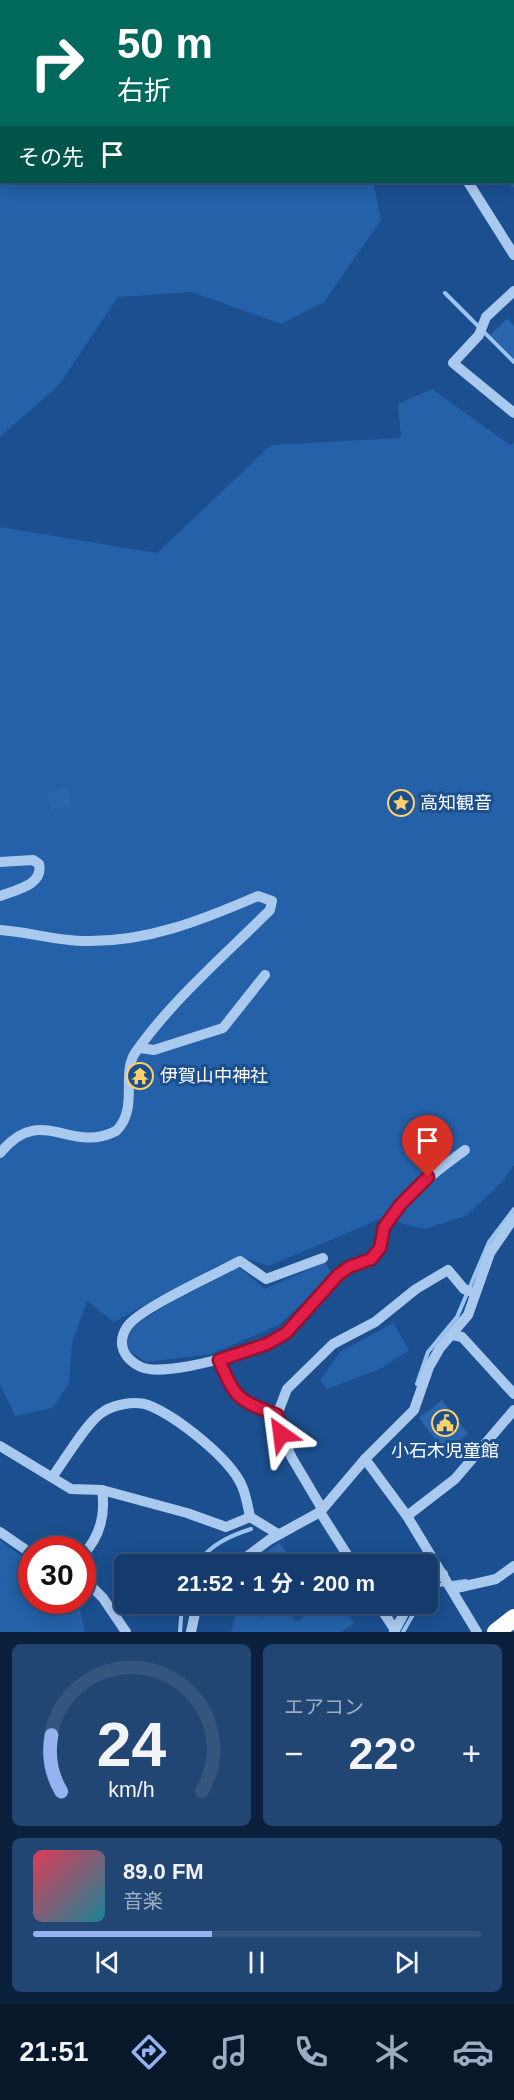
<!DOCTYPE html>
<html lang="ja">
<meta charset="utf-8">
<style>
:root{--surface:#143b6b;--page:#214673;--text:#f1f3f6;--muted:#9dadc1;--line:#33557e;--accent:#95b2f1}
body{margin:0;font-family:Arial,"Noto Sans JP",sans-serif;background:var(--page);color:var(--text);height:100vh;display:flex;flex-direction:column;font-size:22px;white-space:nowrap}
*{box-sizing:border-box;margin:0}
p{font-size:20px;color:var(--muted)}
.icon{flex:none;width:33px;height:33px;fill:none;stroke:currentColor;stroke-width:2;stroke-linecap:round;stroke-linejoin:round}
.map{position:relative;height:1632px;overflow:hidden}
.sheet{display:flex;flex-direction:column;gap:12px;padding:12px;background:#0b203b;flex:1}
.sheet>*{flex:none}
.hud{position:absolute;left:0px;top:0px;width:514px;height:183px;box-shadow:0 3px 15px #0003,0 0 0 2px var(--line);background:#00695c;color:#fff;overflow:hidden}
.speed{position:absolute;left:18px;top:1536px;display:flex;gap:12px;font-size:30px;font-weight:700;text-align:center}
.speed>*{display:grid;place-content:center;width:78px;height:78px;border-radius:50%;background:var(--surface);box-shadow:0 3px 15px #0003,0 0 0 2px var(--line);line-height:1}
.speed .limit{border:9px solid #d22;background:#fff;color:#111}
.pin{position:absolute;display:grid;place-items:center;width:51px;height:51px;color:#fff;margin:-62px -26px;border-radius:50% 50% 50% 0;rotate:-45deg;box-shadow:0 0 6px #0007}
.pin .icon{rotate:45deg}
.me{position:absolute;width:66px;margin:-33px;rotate:329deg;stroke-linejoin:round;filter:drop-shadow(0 0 4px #0008)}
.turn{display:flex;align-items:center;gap:21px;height:126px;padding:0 18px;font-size:27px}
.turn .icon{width:78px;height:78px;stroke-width:2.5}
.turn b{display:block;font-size:42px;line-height:51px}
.then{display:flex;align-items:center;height:57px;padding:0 18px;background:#0003;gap:12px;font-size:22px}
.big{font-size:45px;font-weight:700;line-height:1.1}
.sheet .tile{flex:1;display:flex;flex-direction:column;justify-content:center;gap:9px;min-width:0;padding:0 21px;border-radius:9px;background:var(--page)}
.sheet .dial{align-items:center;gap:0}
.dial svg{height:156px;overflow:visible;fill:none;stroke:var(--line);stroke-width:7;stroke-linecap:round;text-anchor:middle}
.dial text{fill:var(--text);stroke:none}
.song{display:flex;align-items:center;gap:18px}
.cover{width:72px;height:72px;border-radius:9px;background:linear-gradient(135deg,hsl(350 70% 55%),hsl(190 70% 35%))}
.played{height:6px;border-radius:3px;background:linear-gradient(90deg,var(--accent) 40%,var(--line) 40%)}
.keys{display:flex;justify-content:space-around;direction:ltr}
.heat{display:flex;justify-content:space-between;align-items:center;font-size:33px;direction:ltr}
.sheet .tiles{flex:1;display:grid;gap:12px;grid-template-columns:1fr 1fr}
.tile:last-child{grid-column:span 2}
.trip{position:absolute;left:114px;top:1554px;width:324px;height:60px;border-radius:9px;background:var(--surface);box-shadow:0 3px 15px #0003,0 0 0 2px var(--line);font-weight:700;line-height:60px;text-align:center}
.tabs{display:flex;height:96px;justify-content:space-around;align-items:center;background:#08182b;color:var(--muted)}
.tabs .icon{width:42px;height:42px}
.tabs .selected{color:var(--accent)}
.tabs b{font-size:27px;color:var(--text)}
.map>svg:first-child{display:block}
.green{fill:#2461a8}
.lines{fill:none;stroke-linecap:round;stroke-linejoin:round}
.stream{stroke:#9cc4f0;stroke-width:4}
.building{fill:#2a66ad}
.minor{stroke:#a9c9ee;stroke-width:10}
.highway{stroke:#fff;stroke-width:18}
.route-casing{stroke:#92132f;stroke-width:15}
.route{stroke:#e11d48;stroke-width:10}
.labels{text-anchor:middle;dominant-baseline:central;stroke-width:6;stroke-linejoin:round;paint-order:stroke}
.poi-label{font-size:18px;fill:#fff;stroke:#1b4f8f;text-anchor:start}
</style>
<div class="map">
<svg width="514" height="1632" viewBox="0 0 514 1632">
<rect width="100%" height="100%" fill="#1b4f8f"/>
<!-- green -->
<g class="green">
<path d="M0,0L97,1L2,2V182H373L381,220L324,302L281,324L192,292L118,297L59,385L0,437Z"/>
<path d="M382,0H514V187L503,182H513V2Z"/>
<path d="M432,389L510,445L514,443V1165L500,1184L466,1216L424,1229L382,1218L269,1266L243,1258L220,1265L114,1322L87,1301L72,1343L69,1383L53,1408L15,1416L0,1384V527L157,553L271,445L401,438L398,404Z"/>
<path d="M325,1262L332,1274L279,1325L211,1354L146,1362L132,1353L126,1344L133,1327L166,1305L239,1267L265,1289Z"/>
<path d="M393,1323L409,1350L382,1368L327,1389L320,1380L340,1352Z"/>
<path d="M0,1540L31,1564L32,1600L75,1601L80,1608L85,1632H0Z"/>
<path d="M316,1604H340L354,1623L341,1632H231L235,1617L248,1611L263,1617L277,1606L298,1622Z"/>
</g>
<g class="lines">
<!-- stream -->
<g class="stream">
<path d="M445,293L514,362"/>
<path d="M417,1384L428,1352L457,1317L489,1242L514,1209"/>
<path d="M197,1564C210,1545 229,1536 251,1529"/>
<path d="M428,1593L439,1585L466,1581"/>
<path d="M180,1632L182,1604"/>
<path d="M403,1632L419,1604"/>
</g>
</g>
<!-- building -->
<g class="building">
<path d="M507,319L514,326V359L490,335Z"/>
<path d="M67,788L71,806L51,810L47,793Z"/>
<path d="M442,1400L468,1434L445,1452L419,1418Z"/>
<path d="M279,1543L290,1556L281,1564H265L259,1557Z"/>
</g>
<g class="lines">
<!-- minor -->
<g class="minor">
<path d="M104,0L107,2"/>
<path d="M230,0V2"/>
<path d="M342,0L343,2"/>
<path d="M468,182L514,255"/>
<path d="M514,291L486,317L479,335L453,363L514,413"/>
<path d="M0,862L33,860L39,864C44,885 15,890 0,896"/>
<path d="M0,930C29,932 57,941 86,941C148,942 202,920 258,896L272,901L270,910C225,955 172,1000 135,1053C121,1074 139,1109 116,1131C69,1155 42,1102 0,1153"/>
<path d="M140,1048L154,1050L223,1028L265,975"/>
<path d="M323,1258L266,1279L240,1261C218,1273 138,1309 127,1327C116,1344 124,1359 141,1367C166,1378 263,1350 285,1333C306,1318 321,1289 341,1274C350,1266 364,1265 373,1257C383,1248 379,1235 386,1225C405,1193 436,1172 465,1150"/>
<path d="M453,1335L462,1337L514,1394"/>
<path d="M219,1360C236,1399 236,1399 277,1415"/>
<path d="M0,1446L71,1489L102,1490L187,1513L226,1527L250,1517"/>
<path d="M365,1459L407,1516L477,1632"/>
<path d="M53,1476C64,1461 86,1424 100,1414C111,1405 135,1400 148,1405C176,1416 230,1458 242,1486C246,1495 248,1507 250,1517L278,1534"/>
<path d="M407,1516L455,1479L514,1410"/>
<path d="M0,1532L32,1554"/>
<path d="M82,1556C100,1537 106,1516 102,1490"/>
<path d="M237,1564L269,1540L320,1512L365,1459L414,1410L429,1367L440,1348L468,1315L490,1253L514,1218"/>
<path d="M353,1564L320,1512L321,1507L292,1458L281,1434L277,1415L287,1389L333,1344L375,1322L416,1289L448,1270L464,1289L475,1293"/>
<path d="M82,1577L103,1598L126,1632"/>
<path d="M428,1583L443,1574"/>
<path d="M452,1589L496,1579L514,1566"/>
<path d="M378,1604L395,1630"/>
<path d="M191,1632L197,1604"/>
<path d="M394,1632L409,1604"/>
</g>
<!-- highway -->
<path class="highway" d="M496,1632L514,1618"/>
</g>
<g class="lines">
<defs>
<path id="route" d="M281,1434L277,1415C236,1399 236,1399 219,1360L267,1344L286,1333L338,1275L349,1267L371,1259L380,1248L384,1227L401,1204L428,1177"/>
</defs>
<!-- route casing -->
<use href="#route" class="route-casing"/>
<!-- route -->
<use href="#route" class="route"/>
</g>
<!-- icons -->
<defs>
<symbol id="sight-ring" viewBox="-11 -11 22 22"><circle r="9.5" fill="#1b4f8f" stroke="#ffd166" stroke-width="1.5"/><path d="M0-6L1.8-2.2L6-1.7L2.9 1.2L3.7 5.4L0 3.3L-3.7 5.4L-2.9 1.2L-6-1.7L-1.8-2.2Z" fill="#ffd166"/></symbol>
<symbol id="temple-ring" viewBox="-11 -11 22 22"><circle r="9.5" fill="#1b4f8f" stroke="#ffd166" stroke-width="1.5"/><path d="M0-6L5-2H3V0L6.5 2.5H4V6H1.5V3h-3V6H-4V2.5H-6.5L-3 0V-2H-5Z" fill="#ffd166"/></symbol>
<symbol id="civic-ring" viewBox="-11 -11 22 22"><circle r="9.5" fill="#1b4f8f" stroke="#ffd166" stroke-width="1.5"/><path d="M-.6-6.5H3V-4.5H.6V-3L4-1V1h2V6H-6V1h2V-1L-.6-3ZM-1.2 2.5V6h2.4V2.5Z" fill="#ffd166"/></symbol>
</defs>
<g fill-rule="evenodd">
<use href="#sight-ring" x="386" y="788" width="30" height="30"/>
<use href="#temple-ring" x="125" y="1061" width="30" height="30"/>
<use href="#civic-ring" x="430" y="1408" width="30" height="30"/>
</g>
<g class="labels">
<!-- poi labels -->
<g class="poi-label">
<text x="420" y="803">高知観音</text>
<text x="160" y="1076">伊賀山中神社</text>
<text x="445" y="1451" text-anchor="middle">小石木児童館</text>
</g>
</g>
</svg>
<div class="speed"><div class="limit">30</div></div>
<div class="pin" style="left:428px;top:1177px;background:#d93025"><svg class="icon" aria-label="arrive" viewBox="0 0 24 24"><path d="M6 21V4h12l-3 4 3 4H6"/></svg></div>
<svg class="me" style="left:281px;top:1434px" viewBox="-20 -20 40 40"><path d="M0-17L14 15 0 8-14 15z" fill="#e11d48" stroke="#fff" stroke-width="4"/></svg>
<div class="trip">21:52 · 1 分 · 200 m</div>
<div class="hud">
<div class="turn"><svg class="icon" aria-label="right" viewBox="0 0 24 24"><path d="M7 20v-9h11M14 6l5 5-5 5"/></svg><div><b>50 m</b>右折</div></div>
<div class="then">その先<svg class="icon" aria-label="arrive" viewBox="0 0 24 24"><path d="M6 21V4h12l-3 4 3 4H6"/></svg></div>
</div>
</div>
<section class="sheet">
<div class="tiles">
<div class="tile dial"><svg viewBox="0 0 100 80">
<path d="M14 69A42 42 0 1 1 86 69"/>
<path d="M14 69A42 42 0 0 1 9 40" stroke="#95b2f1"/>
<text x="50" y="56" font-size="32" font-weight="700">24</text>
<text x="50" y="72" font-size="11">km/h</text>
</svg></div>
<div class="tile"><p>エアコン</p>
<div class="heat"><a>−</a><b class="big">22°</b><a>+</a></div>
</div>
<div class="tile">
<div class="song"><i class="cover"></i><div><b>89.0 FM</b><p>音楽</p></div></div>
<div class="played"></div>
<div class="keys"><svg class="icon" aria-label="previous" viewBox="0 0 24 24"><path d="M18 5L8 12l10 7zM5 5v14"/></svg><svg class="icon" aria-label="pause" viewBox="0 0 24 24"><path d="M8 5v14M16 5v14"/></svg><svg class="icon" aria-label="next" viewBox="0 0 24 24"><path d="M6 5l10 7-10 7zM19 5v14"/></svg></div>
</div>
</div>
</section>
<nav class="tabs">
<b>21:51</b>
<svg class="icon selected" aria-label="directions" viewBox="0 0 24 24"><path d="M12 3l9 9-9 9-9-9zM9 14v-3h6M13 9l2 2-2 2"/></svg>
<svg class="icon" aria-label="music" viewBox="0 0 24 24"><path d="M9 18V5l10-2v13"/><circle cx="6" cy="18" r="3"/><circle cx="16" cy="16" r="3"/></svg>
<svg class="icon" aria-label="phone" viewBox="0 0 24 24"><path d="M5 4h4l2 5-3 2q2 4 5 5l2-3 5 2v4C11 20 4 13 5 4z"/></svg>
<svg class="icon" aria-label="climate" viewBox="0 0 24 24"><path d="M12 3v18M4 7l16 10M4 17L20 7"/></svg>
<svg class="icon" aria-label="car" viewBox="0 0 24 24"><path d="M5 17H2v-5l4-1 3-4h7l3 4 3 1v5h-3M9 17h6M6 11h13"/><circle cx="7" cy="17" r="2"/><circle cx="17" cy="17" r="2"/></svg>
</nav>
